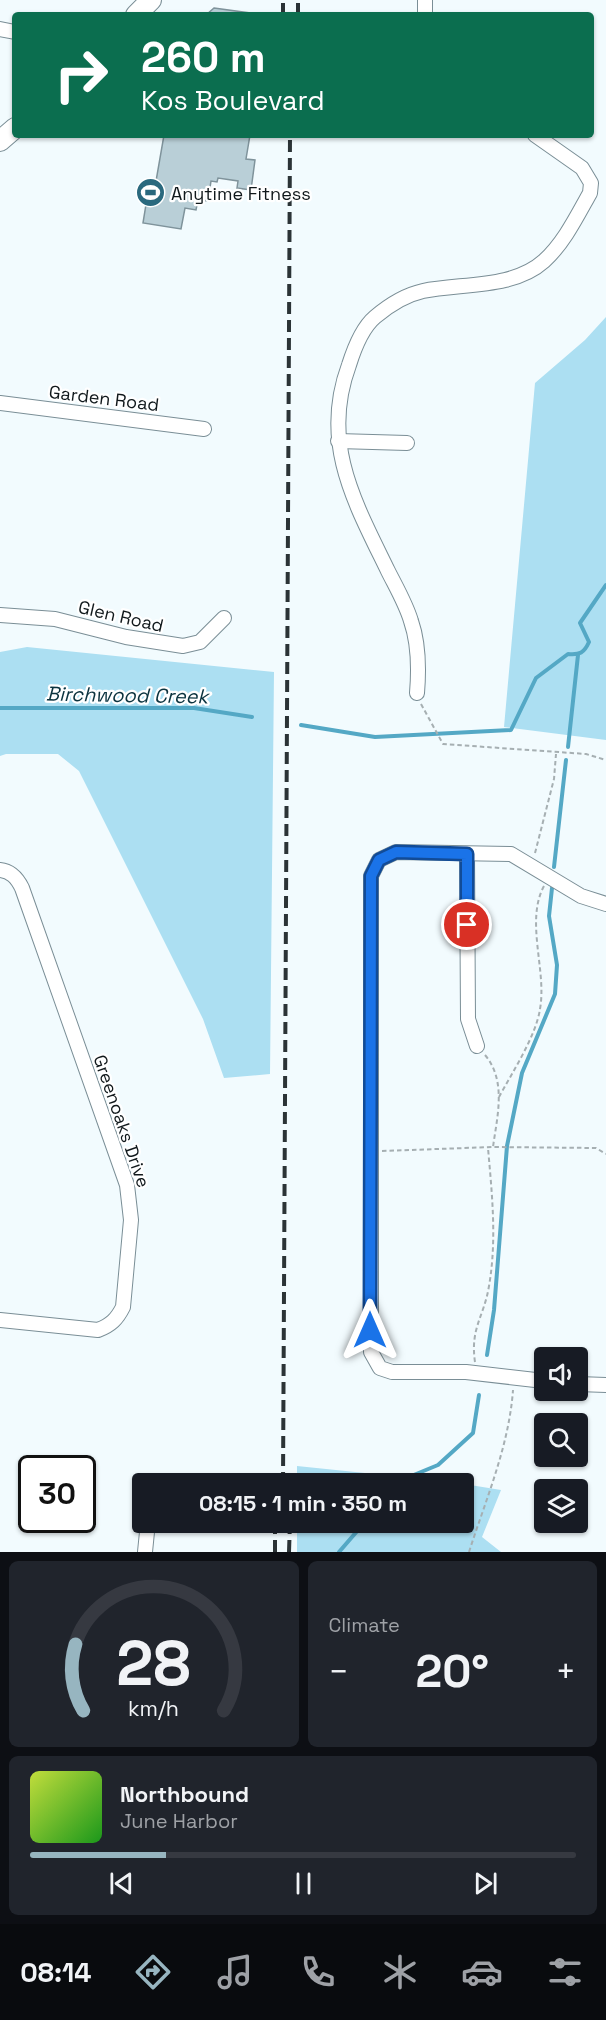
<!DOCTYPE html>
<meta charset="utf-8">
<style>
:root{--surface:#171b24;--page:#20242c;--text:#f1f3f6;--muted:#9ea1a6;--line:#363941;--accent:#97b5c0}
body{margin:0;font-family:"Space Grotesk",sans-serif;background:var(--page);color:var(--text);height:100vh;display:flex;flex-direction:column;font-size:22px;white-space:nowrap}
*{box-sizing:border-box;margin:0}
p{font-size:20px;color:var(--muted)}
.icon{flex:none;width:33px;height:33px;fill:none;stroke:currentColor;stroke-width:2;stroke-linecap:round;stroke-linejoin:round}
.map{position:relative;height:1552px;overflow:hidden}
.panel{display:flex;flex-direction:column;gap:9px;padding:9px;background:#0d0f14;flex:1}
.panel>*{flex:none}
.banner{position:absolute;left:12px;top:12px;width:582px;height:126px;border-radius:6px;box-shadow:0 2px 4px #0004;background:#0b6e4f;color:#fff;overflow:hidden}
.fabs{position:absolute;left:534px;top:1347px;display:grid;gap:12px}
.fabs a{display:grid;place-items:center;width:54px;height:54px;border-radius:6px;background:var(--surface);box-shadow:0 2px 4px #0004;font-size:30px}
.speed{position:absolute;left:18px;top:1455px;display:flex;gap:12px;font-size:30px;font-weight:700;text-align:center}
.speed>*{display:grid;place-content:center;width:78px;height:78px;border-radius:50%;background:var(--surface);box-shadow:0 2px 4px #0004;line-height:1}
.speed .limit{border:3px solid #111;border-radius:9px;background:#fff;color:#111}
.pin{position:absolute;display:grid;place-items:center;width:51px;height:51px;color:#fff;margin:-26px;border:3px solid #fff;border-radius:50%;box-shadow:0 2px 6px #0007}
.me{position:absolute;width:66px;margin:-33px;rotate:0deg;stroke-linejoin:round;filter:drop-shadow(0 0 4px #0008)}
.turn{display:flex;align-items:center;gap:21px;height:126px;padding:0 30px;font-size:27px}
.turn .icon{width:78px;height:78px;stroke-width:2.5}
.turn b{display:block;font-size:42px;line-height:51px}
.big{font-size:45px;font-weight:800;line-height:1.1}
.panel .widget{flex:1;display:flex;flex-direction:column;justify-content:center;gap:9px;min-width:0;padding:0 21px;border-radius:9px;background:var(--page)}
.panel .dial{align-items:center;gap:0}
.dial svg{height:156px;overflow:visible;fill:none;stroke:var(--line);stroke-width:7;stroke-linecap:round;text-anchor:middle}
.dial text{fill:var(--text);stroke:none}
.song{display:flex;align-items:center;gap:18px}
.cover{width:72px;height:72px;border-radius:9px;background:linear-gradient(135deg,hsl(70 70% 55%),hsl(120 70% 35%))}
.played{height:6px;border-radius:3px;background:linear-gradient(90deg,var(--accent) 25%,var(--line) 25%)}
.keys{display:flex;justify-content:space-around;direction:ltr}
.heat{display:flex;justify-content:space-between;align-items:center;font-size:33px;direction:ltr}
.panel .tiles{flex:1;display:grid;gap:9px;grid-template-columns:1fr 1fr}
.widget:last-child{grid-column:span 2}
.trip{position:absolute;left:132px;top:1473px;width:342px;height:60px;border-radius:6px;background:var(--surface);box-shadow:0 2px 4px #0004;font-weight:800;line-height:60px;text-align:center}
.tabs{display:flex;height:96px;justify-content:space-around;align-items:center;background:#090b0e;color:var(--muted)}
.tabs .icon{width:42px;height:42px}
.tabs .selected{color:var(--accent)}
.tabs b{font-size:27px;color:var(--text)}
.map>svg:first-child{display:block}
.green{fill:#acdff2}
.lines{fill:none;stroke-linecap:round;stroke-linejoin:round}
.stream{stroke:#54a8c5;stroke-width:4}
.building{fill:#b9cfd7;stroke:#7f939b;stroke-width:1.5}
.street-casing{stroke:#7a8e96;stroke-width:16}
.secondary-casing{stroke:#7a8e96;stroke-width:22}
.path{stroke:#a6afb2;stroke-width:2;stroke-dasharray:4.5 3;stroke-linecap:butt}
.street{stroke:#fff;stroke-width:14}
.secondary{stroke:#fff;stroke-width:20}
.rail{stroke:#2b3336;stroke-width:4;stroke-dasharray:12 6;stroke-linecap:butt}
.route-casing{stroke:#114b97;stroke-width:15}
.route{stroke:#1a73e8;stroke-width:10}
.labels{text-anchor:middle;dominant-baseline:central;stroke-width:4.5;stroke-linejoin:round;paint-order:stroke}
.poi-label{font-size:18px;fill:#10181b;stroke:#fff;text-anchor:start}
.street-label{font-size:18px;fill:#10181b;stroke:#fff}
.water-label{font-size:20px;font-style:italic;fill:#0b333f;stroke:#fff}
</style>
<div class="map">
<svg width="606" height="1552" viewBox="0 0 606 1552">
<rect width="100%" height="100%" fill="#f2fbfe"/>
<!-- green -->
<g class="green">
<path d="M606,317V740L504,727L535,383L585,340Z"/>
<path d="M27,647L274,672L270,1074L224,1078L203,1019L79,771L58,754H6L0,756V652Z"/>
<path d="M297,1466L462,1483H297Z"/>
<path d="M464,1484L501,1490L482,1537L501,1552H297V1523L464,1522Z"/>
</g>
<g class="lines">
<!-- stream -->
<g class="stream">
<path d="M0,708H194L252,717"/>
<path d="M301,725L375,737L511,730L536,678L568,654C580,655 584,653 589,642L580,623L606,585"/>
<path d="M568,747L578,655"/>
<path d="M554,867L566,760"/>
<path d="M487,1355L494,1310L507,1146L522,1073L555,994L557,965L549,916L552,888"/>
<path d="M400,1484L404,1479L438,1465L473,1433L479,1395"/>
<path d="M339,1552L365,1522"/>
</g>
</g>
<!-- building -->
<g class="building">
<path d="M214,8L250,13V15H206Z"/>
<path d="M164,135H250L246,159L255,160L251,190L237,188L238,181L218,178L217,182L211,181L208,201L198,200L196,210L185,208L181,229L143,223L149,186L155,187Z"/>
</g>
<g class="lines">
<defs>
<g id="street">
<path d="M425,15V0"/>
<path d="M0,29L15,32"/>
<path d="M0,403L204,429"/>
<path d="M338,441L407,443"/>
<path d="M0,615L55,619L126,637L183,646L200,642L224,618"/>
<path d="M417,693C419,669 419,644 411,621C406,604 396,587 388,571C355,503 320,443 349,365C354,349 362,328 375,317C388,306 405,295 423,291C461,283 513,289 544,261C564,243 577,216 590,193L591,183L582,168L535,135"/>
<path d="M467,854L468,1019L477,1046"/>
<path d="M0,870C11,871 17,878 22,888L127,1185L131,1220L123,1307C117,1319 111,1325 98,1330L0,1320"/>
<path d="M544,1381L466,1372H392L380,1368L371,1352V876L379,860L396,852L511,854L581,896L606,904"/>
<path d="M578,1384L606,1385"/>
<path d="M145,1552L148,1522"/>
</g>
<g id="secondary">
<path d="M136,15L151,0"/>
<path d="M0,141L15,128"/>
</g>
</defs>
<!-- street casing -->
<use href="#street" class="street-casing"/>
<!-- secondary casing -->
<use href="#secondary" class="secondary-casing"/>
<!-- path -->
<g class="path">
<path d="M421,704L443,744L586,754L606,760"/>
<path d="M535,853L554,779L556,754"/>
<path d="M485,1055C507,1081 497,1117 493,1147"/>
<path d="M499,1097C512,1073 536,1036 540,1009C547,971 525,921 544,886"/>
<path d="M382,1151L493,1147L596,1148L606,1154"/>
<path d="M475,1362C470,1328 484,1317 489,1286C497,1240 492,1194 488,1148"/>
<path d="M469,1552C486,1499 509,1446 513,1390"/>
</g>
<!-- street -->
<use href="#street" class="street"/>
<!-- secondary -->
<use href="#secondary" class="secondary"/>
<!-- rail -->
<g class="rail">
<path d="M283,15V0"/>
<path d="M298,15V0"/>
<path d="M283,1484L290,135"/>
<path d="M275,1552V1522"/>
<path d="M289,1552L290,1522"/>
</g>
</g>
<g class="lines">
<defs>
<path id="route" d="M370,1330L371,876L379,860L396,852L467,854V925"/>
</defs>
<!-- route casing -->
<use href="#route" class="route-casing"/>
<!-- route -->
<use href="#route" class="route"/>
</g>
<!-- icons -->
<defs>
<symbol id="stadium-disc" viewBox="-11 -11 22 22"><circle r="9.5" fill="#2a697e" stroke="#fff"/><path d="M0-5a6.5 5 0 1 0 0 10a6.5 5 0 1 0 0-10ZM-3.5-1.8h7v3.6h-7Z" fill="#fff"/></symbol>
</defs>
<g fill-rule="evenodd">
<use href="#stadium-disc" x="134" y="176" width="33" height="33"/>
</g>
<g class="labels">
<!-- poi labels -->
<g class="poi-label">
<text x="171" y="193">Anytime Fitness</text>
</g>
<!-- street labels -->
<g class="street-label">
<text transform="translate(104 398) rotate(7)">Garden Road</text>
<text transform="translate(121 616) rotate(13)">Glen Road</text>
<text transform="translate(122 1121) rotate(71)">Greenoaks Drive</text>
</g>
<!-- water labels -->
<g class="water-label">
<text transform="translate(127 695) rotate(1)">Birchwood Creek</text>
</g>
</g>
</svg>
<div class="fabs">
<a><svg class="icon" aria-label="sound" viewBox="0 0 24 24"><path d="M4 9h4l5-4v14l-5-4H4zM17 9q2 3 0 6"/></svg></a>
<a><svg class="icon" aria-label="search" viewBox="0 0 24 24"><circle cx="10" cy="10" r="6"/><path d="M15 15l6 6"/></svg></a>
<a><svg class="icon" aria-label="layers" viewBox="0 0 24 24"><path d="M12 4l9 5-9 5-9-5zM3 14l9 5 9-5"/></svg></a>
</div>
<div class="speed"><div class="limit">30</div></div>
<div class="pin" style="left:467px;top:925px;background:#d93025"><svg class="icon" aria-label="arrive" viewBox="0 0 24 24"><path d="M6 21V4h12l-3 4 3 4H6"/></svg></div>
<svg class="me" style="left:370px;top:1330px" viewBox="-20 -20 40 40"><path d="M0-17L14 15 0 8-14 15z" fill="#1a73e8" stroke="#fff" stroke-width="4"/></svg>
<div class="trip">08:15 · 1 min · 350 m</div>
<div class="banner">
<div class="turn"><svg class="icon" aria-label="right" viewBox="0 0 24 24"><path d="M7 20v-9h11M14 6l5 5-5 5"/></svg><div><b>260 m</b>Kos Boulevard</div></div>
</div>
</div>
<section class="panel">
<div class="tiles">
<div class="widget dial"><svg viewBox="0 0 100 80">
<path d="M14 69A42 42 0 1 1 86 69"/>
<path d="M14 69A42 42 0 0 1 10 35" stroke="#97b5c0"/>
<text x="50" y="56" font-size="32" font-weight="700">28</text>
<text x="50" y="72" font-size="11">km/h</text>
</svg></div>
<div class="widget"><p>Climate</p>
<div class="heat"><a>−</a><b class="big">20°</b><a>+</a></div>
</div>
<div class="widget">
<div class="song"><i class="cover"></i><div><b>Northbound</b><p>June Harbor</p></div></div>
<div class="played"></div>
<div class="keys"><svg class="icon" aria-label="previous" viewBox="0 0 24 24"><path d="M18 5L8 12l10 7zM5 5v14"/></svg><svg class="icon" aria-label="pause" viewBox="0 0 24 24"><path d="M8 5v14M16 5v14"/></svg><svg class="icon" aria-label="next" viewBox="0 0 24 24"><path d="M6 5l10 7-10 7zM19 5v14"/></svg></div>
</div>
</div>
</section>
<nav class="tabs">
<b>08:14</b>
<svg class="icon selected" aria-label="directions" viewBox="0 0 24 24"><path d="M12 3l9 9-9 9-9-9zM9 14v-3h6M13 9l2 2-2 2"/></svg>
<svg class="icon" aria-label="music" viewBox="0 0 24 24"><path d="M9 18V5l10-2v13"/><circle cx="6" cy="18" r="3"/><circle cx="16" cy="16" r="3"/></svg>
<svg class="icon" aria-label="phone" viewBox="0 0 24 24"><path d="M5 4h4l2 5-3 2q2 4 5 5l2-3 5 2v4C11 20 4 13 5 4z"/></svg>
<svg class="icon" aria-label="climate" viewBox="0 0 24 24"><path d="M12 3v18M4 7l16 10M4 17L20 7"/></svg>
<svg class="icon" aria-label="car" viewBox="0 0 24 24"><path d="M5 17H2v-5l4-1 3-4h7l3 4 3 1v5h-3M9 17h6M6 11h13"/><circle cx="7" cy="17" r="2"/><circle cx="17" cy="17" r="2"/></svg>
<svg class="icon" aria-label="filters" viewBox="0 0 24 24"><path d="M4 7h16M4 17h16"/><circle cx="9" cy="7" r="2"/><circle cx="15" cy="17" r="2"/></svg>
</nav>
